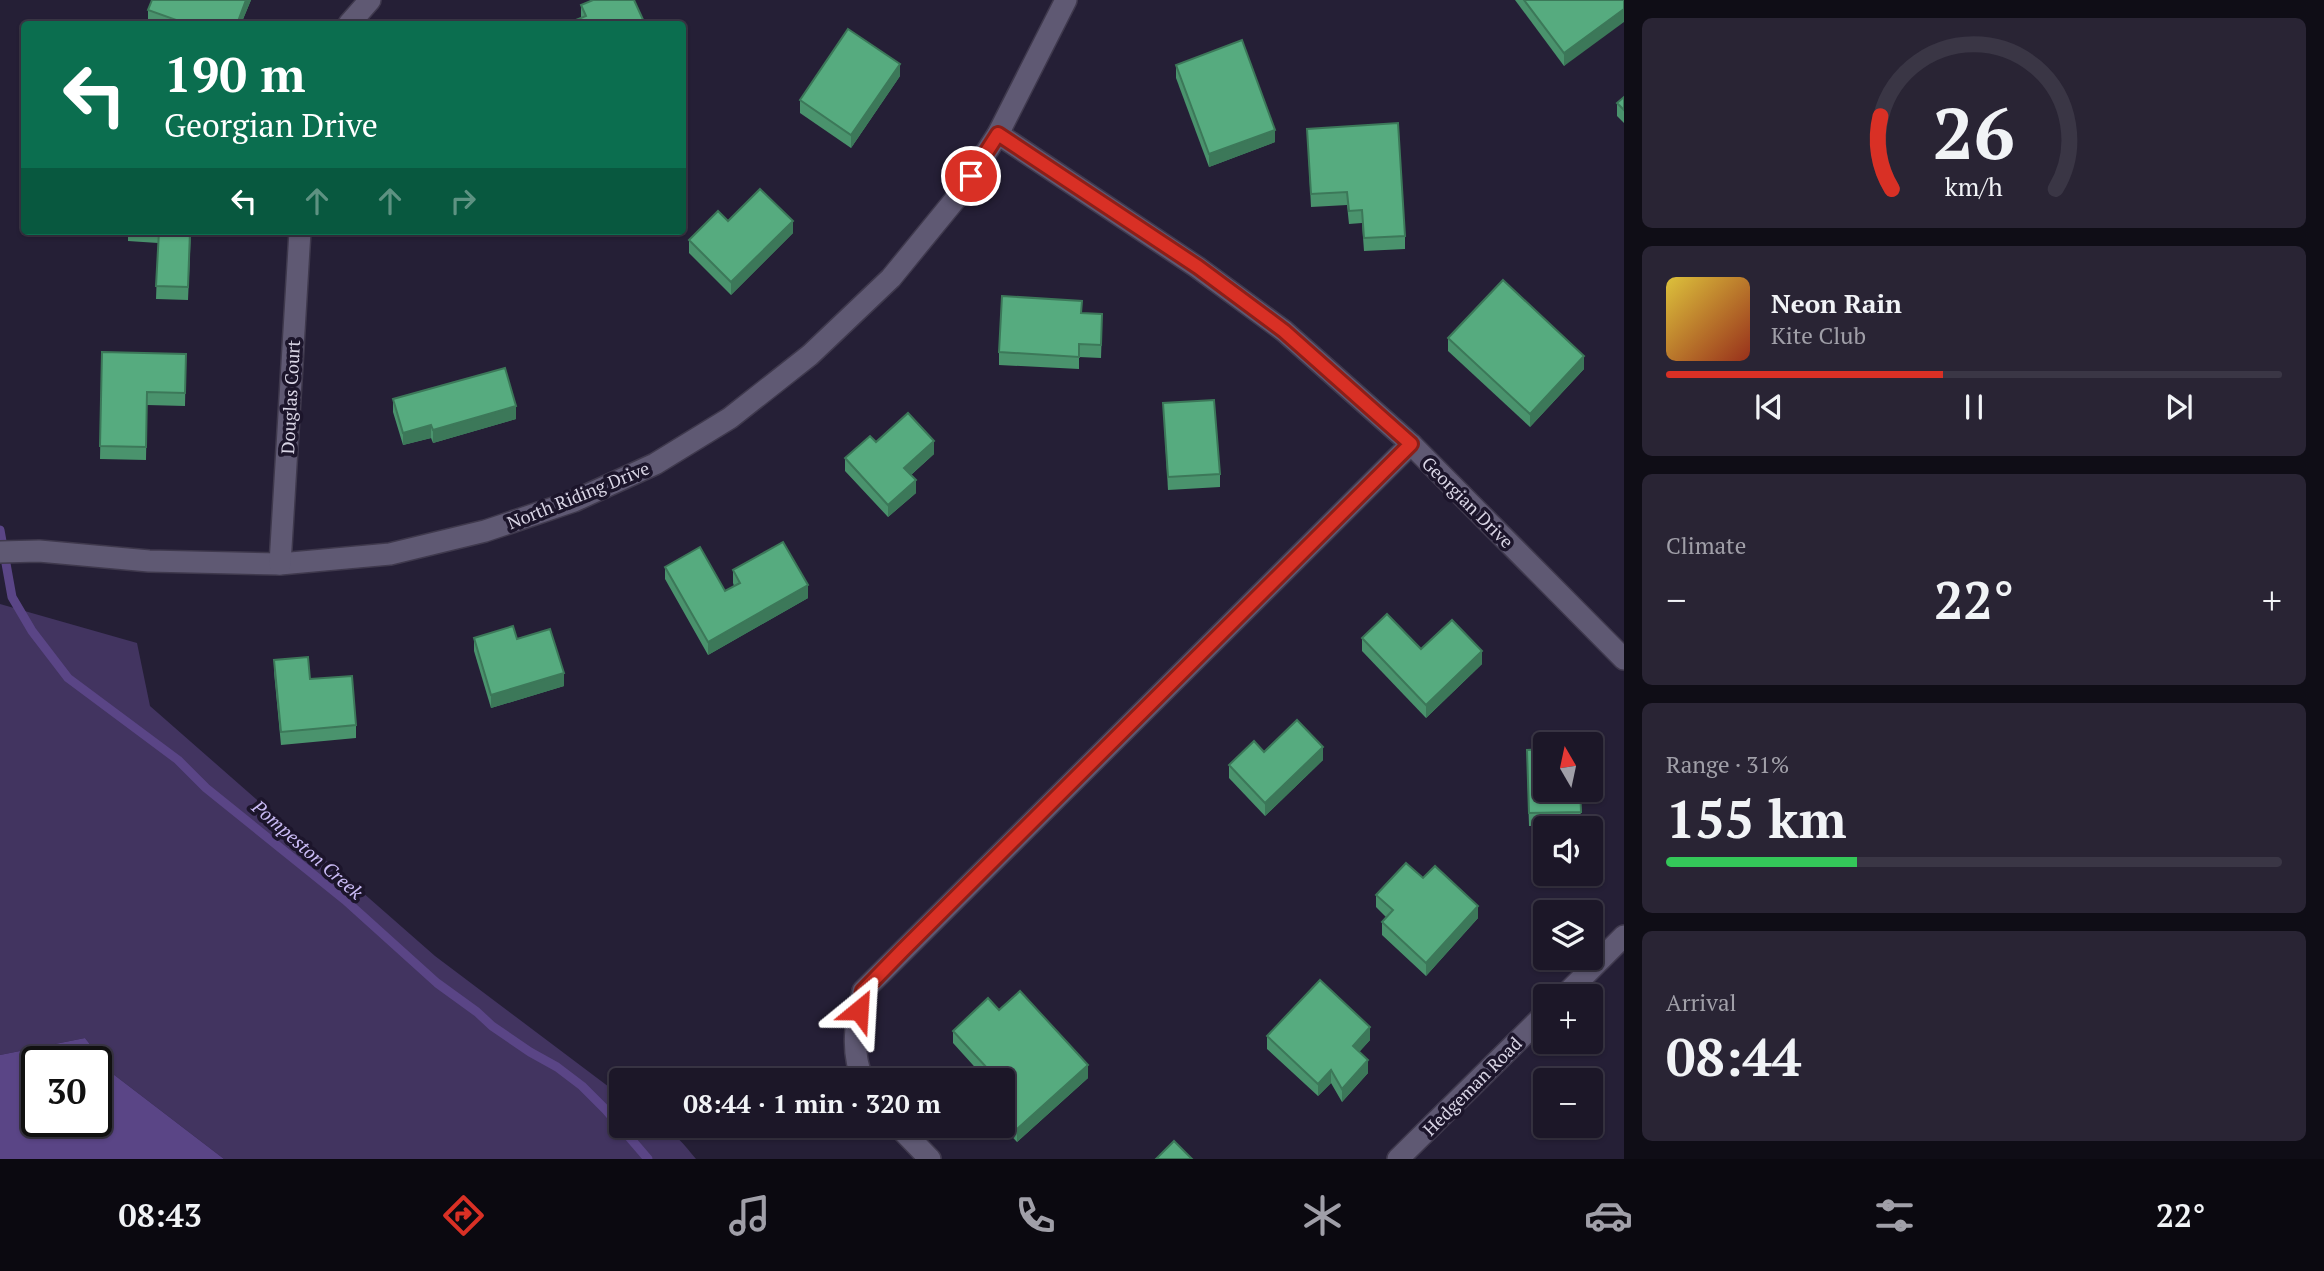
<!DOCTYPE html>
<meta charset="utf-8">
<style>
:root{--surface:#1c1728;--page:#292434;--text:#f1f3f6;--muted:#a09fa8;--line:#3a3645;--accent:#d93025}
body{margin:0;font-family:"PT Serif",serif;background:var(--page);color:var(--text);height:100vh;display:flex;flex-direction:column;font-size:26px;white-space:nowrap}
*{box-sizing:border-box;margin:0}
p{font-size:23px;color:var(--muted)}
.icon{flex:none;width:38px;height:38px;fill:none;stroke:currentColor;stroke-width:2;stroke-linecap:round;stroke-linejoin:round}
.map{position:relative;flex:1;overflow:hidden}
.panel{display:flex;flex-direction:column;gap:18px;padding:18px;background:#0f0d16;width:700px}
.panel>*{flex:none}
.hud{position:absolute;left:21px;top:21px;width:665px;height:214px;border-radius:7px;box-shadow:0 2px 5px #0004,0 0 0 2px var(--line);background:#0b6e4f;color:#fff;overflow:hidden}
.needle{width:46px;rotate:351deg}
.tools{position:absolute;left:1533px;top:732px;display:grid;gap:14px}
.tools a{display:grid;place-items:center;width:70px;height:70px;border-radius:7px;background:var(--surface);box-shadow:0 2px 5px #0004,0 0 0 2px var(--line);font-size:35px}
.speed{position:absolute;left:21px;top:1046px;display:flex;gap:14px;font-size:35px;font-weight:700;text-align:center}
.speed>*{display:grid;place-content:center;width:91px;height:91px;border-radius:50%;background:var(--surface);box-shadow:0 2px 5px #0004,0 0 0 2px var(--line);line-height:1}
.speed .limit{border:4px solid #111;border-radius:10px;background:#fff;color:#111}
.pin{position:absolute;display:grid;place-items:center;width:60px;height:60px;color:#fff;margin:-30px;border:4px solid #fff;border-radius:50%;box-shadow:0 2px 7px #0007}
.me{position:absolute;width:77px;margin:-38px;rotate:27deg;stroke-linejoin:round;filter:drop-shadow(0 0 5px #0008)}
.turn{display:flex;align-items:center;gap:24px;height:147px;padding:0 28px;font-size:32px}
.turn .icon{width:91px;height:91px;stroke-width:2.5}
.turn b{display:block;font-size:49px;line-height:60px}
.lanes{display:flex;align-items:center;height:66px;padding:0 28px;background:#0003;justify-content:center;gap:35px;direction:ltr}
.lanes .off{opacity:.35}
.big{font-size:52px;font-weight:600;line-height:1.1}
.panel .card{flex:1;display:flex;flex-direction:column;justify-content:center;gap:10px;min-width:0;padding:0 24px;border-radius:10px;background:var(--page)}
.panel .dial{align-items:center;gap:0}
.dial svg{height:182px;overflow:visible;fill:none;stroke:var(--line);stroke-width:7;stroke-linecap:round;text-anchor:middle}
.dial text{fill:var(--text);stroke:none}
.song{display:flex;align-items:center;gap:21px}
.cover{width:84px;height:84px;border-radius:10px;background:linear-gradient(135deg,hsl(50 70% 55%),hsl(10 70% 35%))}
.played{height:7px;border-radius:4px;background:linear-gradient(90deg,var(--accent) 45%,var(--line) 45%)}
.keys{display:flex;justify-content:space-around;direction:ltr}
.heat{display:flex;justify-content:space-between;align-items:center;font-size:38px;direction:ltr}
.charge{height:10px;border-radius:5px;background:linear-gradient(90deg,#34c759 31%,var(--line) 0)}
.trip{position:absolute;left:609px;top:1068px;width:406px;height:70px;border-radius:7px;background:var(--surface);box-shadow:0 2px 5px #0004,0 0 0 2px var(--line);font-weight:600;line-height:70px;text-align:center}
.dock{display:flex;height:112px;justify-content:space-around;align-items:center;background:#0b0910;color:var(--muted)}
.dock .icon{width:49px;height:49px}
.dock .current{color:var(--accent)}
.dock b{font-size:32px;color:var(--text)}
main{display:flex;flex:1;min-height:0}
.map>svg:first-child{display:block}
.green{fill:#423460}
.water{fill:#5a4586;fill-rule:evenodd}
.lines{fill:none;stroke-linecap:round;stroke-linejoin:round}
.stream{stroke:#5a4586;stroke-width:9}
.minor-casing{stroke:#3f394d;stroke-width:24}
.minor{stroke:#5f5973;stroke-width:21}
.wall{fill:#4a936d}
.shaded-wall{fill:#3c7859}
.building{fill:#56ab7f;stroke:#3c7859;stroke-width:2}
.route-casing{stroke:#8d1f18;stroke-width:18}
.route{stroke:#d93025;stroke-width:12}
.labels{text-anchor:middle;dominant-baseline:central;stroke-width:7;stroke-linejoin:round;paint-order:stroke}
.street-label{font-size:18px;fill:#d9d5e5;stroke:#1c152b}
.water-label{font-size:19px;font-style:italic;fill:#cabbf5;stroke:#1c152b}
</style>
<main>
<div class="map">
<svg width="1624" height="1159" viewBox="0 0 1624 1159">
<rect width="100%" height="100%" fill="#251f36"/>
<!-- green -->
<path class="green" d="M0,604L137,643L150,706L435,956L621,1096V1125C664,1125 668,1124 696,1159H224L113,1074L85,1038L0,1055Z"/>
<!-- water -->
<path class="water" d="M85,1038L113,1074L224,1159H0V1055ZM37,1062H96V1122H37Z"/>
<g class="lines">
<!-- stream -->
<path class="stream" d="M0,530L12,597L32,631L68,678L178,760L206,788L345,900L437,983L477,1012L492,1026L530,1052L557,1067L582,1086L606,1110L648,1159"/>
<defs>
<g id="minor">
<path d="M349,24L370,0"/>
<path d="M998,134L1197,267L1284,331L1411,444L1624,659"/>
<path d="M0,552L39,551L149,561L280,564L390,554L485,531L574,501L655,464L730,418L810,355L891,278L958,196L998,134L1066,0"/>
<path d="M280,564L300,231"/>
<path d="M1564,996L1624,936"/>
<path d="M863,1080C850,1050 856,1022 863,991L1411,444"/>
<path d="M897,1125L930,1159"/>
<path d="M1398,1159L1545,1014"/>
</g>
</defs>
<!-- minor casing -->
<use href="#minor" class="minor-casing"/>
<!-- minor -->
<use href="#minor" class="minor"/>
</g>
<!-- wall -->
<g class="wall">
<path d="M152,0H251L241,24H153L148,23V10Z"/>
<path d="M1515,0H1624L1564,66Z"/>
<path d="M581,5L645,24L581,18Z"/>
<path d="M1176,65L1275,142L1209,167L1176,78Z"/>
<path d="M900,76L851,148L800,113V100Z"/>
<path d="M1624,97V123L1617,116V103Z"/>
<path d="M1307,129L1405,236V249L1364,251L1362,223L1349,224L1347,205L1311,207Z"/>
<path d="M728,221L793,233L731,295L689,253V240Z"/>
<path d="M128,231H191L188,300L156,299L158,243L128,241Z"/>
<path d="M1082,313L1102,327L1101,358L1079,357V369L999,365V352Z"/>
<path d="M1448,338L1584,369L1530,427L1448,351Z"/>
<path d="M102,352L186,354L185,406L147,405L146,460L100,459Z"/>
<path d="M393,399L516,419L433,443L431,438L403,445L393,412Z"/>
<path d="M1163,403L1220,474V487L1168,490Z"/>
<path d="M876,442L934,454L911,475L916,493L888,517L845,471V458Z"/>
<path d="M665,567L725,591L734,586L733,583V570L808,598L708,655L665,579Z"/>
<path d="M474,638L517,639L564,686L491,708L474,651Z"/>
<path d="M1362,638L1421,649L1482,664L1426,718L1362,651Z"/>
<path d="M274,660L310,679L356,725V738L281,745L274,672Z"/>
<path d="M1264,752L1323,760L1265,816L1229,778V765Z"/>
<path d="M1527,762L1580,789L1581,825L1529,826Z"/>
<path d="M1423,878L1478,918L1426,976L1382,935V922L1386,917L1376,907V895Z"/>
<path d="M999,1010L1088,1078L1017,1142L1001,1125H1003V1080L982,1075L953,1043V1031Z"/>
<path d="M1267,1036L1370,1040L1359,1052L1368,1073L1342,1102L1331,1083L1318,1096L1267,1049Z"/>
</g>
<!-- shaded-wall -->
<g class="shaded-wall">
<path d="M246,0H251L241,24H237Z"/>
<path d="M1624,9V22L1564,66V53Z"/>
<path d="M900,64V76L851,148V135Z"/>
<path d="M1275,130V142L1209,167V154Z"/>
<path d="M793,221V233L731,295V282Z"/>
<path d="M1584,356V369L1530,427V414Z"/>
<path d="M516,406V419L433,443V430Z"/>
<path d="M431,425V438L403,445V433Z"/>
<path d="M934,441V454L904,481V468Z"/>
<path d="M916,480V493L888,517V505Z"/>
<path d="M808,585V598L708,655V642Z"/>
<path d="M1482,651V664L1426,718V705Z"/>
<path d="M564,673V686L491,708V695Z"/>
<path d="M1323,747V760L1265,816V803Z"/>
<path d="M1478,906V918L1426,976V963Z"/>
<path d="M1370,1027V1040L1353,1059V1046Z"/>
<path d="M1368,1060V1073L1342,1102V1089Z"/>
<path d="M1088,1065V1078L1017,1142V1129Z"/>
<path d="M1331,1070V1083L1318,1096V1084Z"/>
</g>
<!-- building -->
<g class="building">
<path d="M152,0H246L237,24H181L182,22L148,10Z"/>
<path d="M593,0H634L645,24H566L586,16L581,5Z"/>
<path d="M1524,0H1624V9L1564,53Z"/>
<path d="M848,29L900,64L851,135L800,100Z"/>
<path d="M1242,40L1275,130L1209,154L1176,65Z"/>
<path d="M1624,97V110L1617,103Z"/>
<path d="M1398,123L1405,236L1364,238L1362,210L1349,211L1347,192L1311,194L1307,129Z"/>
<path d="M760,189L793,221L731,282L689,240L718,211L728,221Z"/>
<path d="M159,231H190L188,287L156,286Z"/>
<path d="M1503,280L1584,356L1530,414L1448,338Z"/>
<path d="M1002,296L1082,301L1081,313L1102,314L1101,345L1079,344V357L999,352Z"/>
<path d="M102,352L186,354L185,393L147,392L146,447L100,446Z"/>
<path d="M505,368L516,406L433,430L431,425L403,433L393,399Z"/>
<path d="M1214,400L1220,474L1168,477L1163,403Z"/>
<path d="M908,413L934,441L904,468L916,480L888,505L845,458L870,436L876,442Z"/>
<path d="M783,542L808,585L708,642L665,567L700,547L725,591L740,583L733,570Z"/>
<path d="M1387,614L1421,649L1452,620L1482,651L1426,705L1362,638Z"/>
<path d="M513,626L517,639L550,629L564,673L491,695L474,638Z"/>
<path d="M308,657L310,679L352,676L356,725L281,732L274,660Z"/>
<path d="M1297,720L1323,747L1265,803L1229,765L1254,741L1264,752Z"/>
<path d="M1545,749V789H1580L1581,812L1529,813L1527,750Z"/>
<path d="M1406,863L1423,878L1435,866L1478,906L1426,963L1382,922L1393,910L1376,895Z"/>
<path d="M1320,980L1370,1027L1353,1046L1368,1060L1342,1089L1331,1070L1318,1084L1267,1036Z"/>
<path d="M1020,991L1088,1065L1017,1129L1003,1114V1080H977L988,1069L953,1031L988,998L999,1010Z"/>
<path d="M1174,1141L1192,1159H1156Z"/>
</g>
<g class="lines">
<defs>
<path id="route" d="M859,1010L863,991L903,950L1411,444L1284,331L1198,267L998,134L971,176"/>
</defs>
<!-- route casing -->
<use href="#route" class="route-casing"/>
<!-- route -->
<use href="#route" class="route"/>
</g>
<g class="labels">
<!-- street labels -->
<g class="street-label">
<text transform="translate(290 397) rotate(-87)">Douglas Court</text>
<text transform="translate(578 495) rotate(-22)">North Riding Drive</text>
<text transform="translate(1468 502) rotate(45)">Georgian Drive</text>
<text transform="translate(1472 1086) rotate(-45)">Hedgeman Road</text>
</g>
<!-- water labels -->
<g class="water-label">
<text transform="translate(308 849) rotate(41)">Pompeston Creek</text>
</g>
</g>
</svg>
<div class="tools">
<a><svg class="needle" viewBox="-14 -14 28 28"><path d="M0-13l5 13h-10z" fill="#e53935"/><path d="M0 13l5-13h-10z" fill="#a09fa8"/></svg></a>
<a><svg class="icon" aria-label="sound" viewBox="0 0 24 24"><path d="M4 9h4l5-4v14l-5-4H4zM17 9q2 3 0 6"/></svg></a>
<a><svg class="icon" aria-label="layers" viewBox="0 0 24 24"><path d="M12 4l9 5-9 5-9-5zM3 14l9 5 9-5"/></svg></a>
<a>+</a>
<a>−</a>
</div>
<div class="speed"><div class="limit">30</div></div>
<div class="pin" style="left:971px;top:176px;background:#d93025"><svg class="icon" aria-label="arrive" viewBox="0 0 24 24"><path d="M6 21V4h12l-3 4 3 4H6"/></svg></div>
<svg class="me" style="left:859px;top:1010px" viewBox="-20 -20 40 40"><path d="M0-17L14 15 0 8-14 15z" fill="#d93025" stroke="#fff" stroke-width="4"/></svg>
<div class="trip">08:44 · 1 min · 320 m</div>
<div class="hud">
<div class="turn"><svg class="icon" aria-label="left" viewBox="0 0 24 24"><path d="M17 20v-9H6M10 6l-5 5 5 5"/></svg><div><b>190 m</b>Georgian Drive</div></div>
<div class="lanes"><svg class="icon" aria-label="left" viewBox="0 0 24 24"><path d="M17 20v-9H6M10 6l-5 5 5 5"/></svg><svg class="icon off" aria-label="ahead" viewBox="0 0 24 24"><path d="M12 20V5M6 11l6-6 6 6"/></svg><svg class="icon off" aria-label="ahead" viewBox="0 0 24 24"><path d="M12 20V5M6 11l6-6 6 6"/></svg><svg class="icon off" aria-label="right" viewBox="0 0 24 24"><path d="M7 20v-9h11M14 6l5 5-5 5"/></svg></div>
</div>
</div>
<section class="panel">
<div class="card dial"><svg viewBox="0 0 100 80">
<path d="M14 69A42 42 0 1 1 86 69"/>
<path d="M14 69A42 42 0 0 1 9 37" stroke="#d93025"/>
<text x="50" y="56" font-size="32" font-weight="700">26</text>
<text x="50" y="72" font-size="11">km/h</text>
</svg></div>
<div class="card">
<div class="song"><i class="cover"></i><div><b>Neon Rain</b><p>Kite Club</p></div></div>
<div class="played"></div>
<div class="keys"><svg class="icon" aria-label="previous" viewBox="0 0 24 24"><path d="M18 5L8 12l10 7zM5 5v14"/></svg><svg class="icon" aria-label="pause" viewBox="0 0 24 24"><path d="M8 5v14M16 5v14"/></svg><svg class="icon" aria-label="next" viewBox="0 0 24 24"><path d="M6 5l10 7-10 7zM19 5v14"/></svg></div>
</div>
<div class="card"><p>Climate</p>
<div class="heat"><a>−</a><b class="big">22°</b><a>+</a></div>
</div>
<div class="card"><p>Range · 31%</p><b class="big">155 km</b><div class="charge"></div></div>
<div class="card"><p>Arrival</p><b class="big">08:44</b></div>
</section>
</main>
<nav class="dock">
<b>08:43</b>
<svg class="icon current" aria-label="directions" viewBox="0 0 24 24"><path d="M12 3l9 9-9 9-9-9zM9 14v-3h6M13 9l2 2-2 2"/></svg>
<svg class="icon" aria-label="music" viewBox="0 0 24 24"><path d="M9 18V5l10-2v13"/><circle cx="6" cy="18" r="3"/><circle cx="16" cy="16" r="3"/></svg>
<svg class="icon" aria-label="phone" viewBox="0 0 24 24"><path d="M5 4h4l2 5-3 2q2 4 5 5l2-3 5 2v4C11 20 4 13 5 4z"/></svg>
<svg class="icon" aria-label="climate" viewBox="0 0 24 24"><path d="M12 3v18M4 7l16 10M4 17L20 7"/></svg>
<svg class="icon" aria-label="car" viewBox="0 0 24 24"><path d="M5 17H2v-5l4-1 3-4h7l3 4 3 1v5h-3M9 17h6M6 11h13"/><circle cx="7" cy="17" r="2"/><circle cx="17" cy="17" r="2"/></svg>
<svg class="icon" aria-label="filters" viewBox="0 0 24 24"><path d="M4 7h16M4 17h16"/><circle cx="9" cy="7" r="2"/><circle cx="15" cy="17" r="2"/></svg>
<b>22°</b>
</nav>
